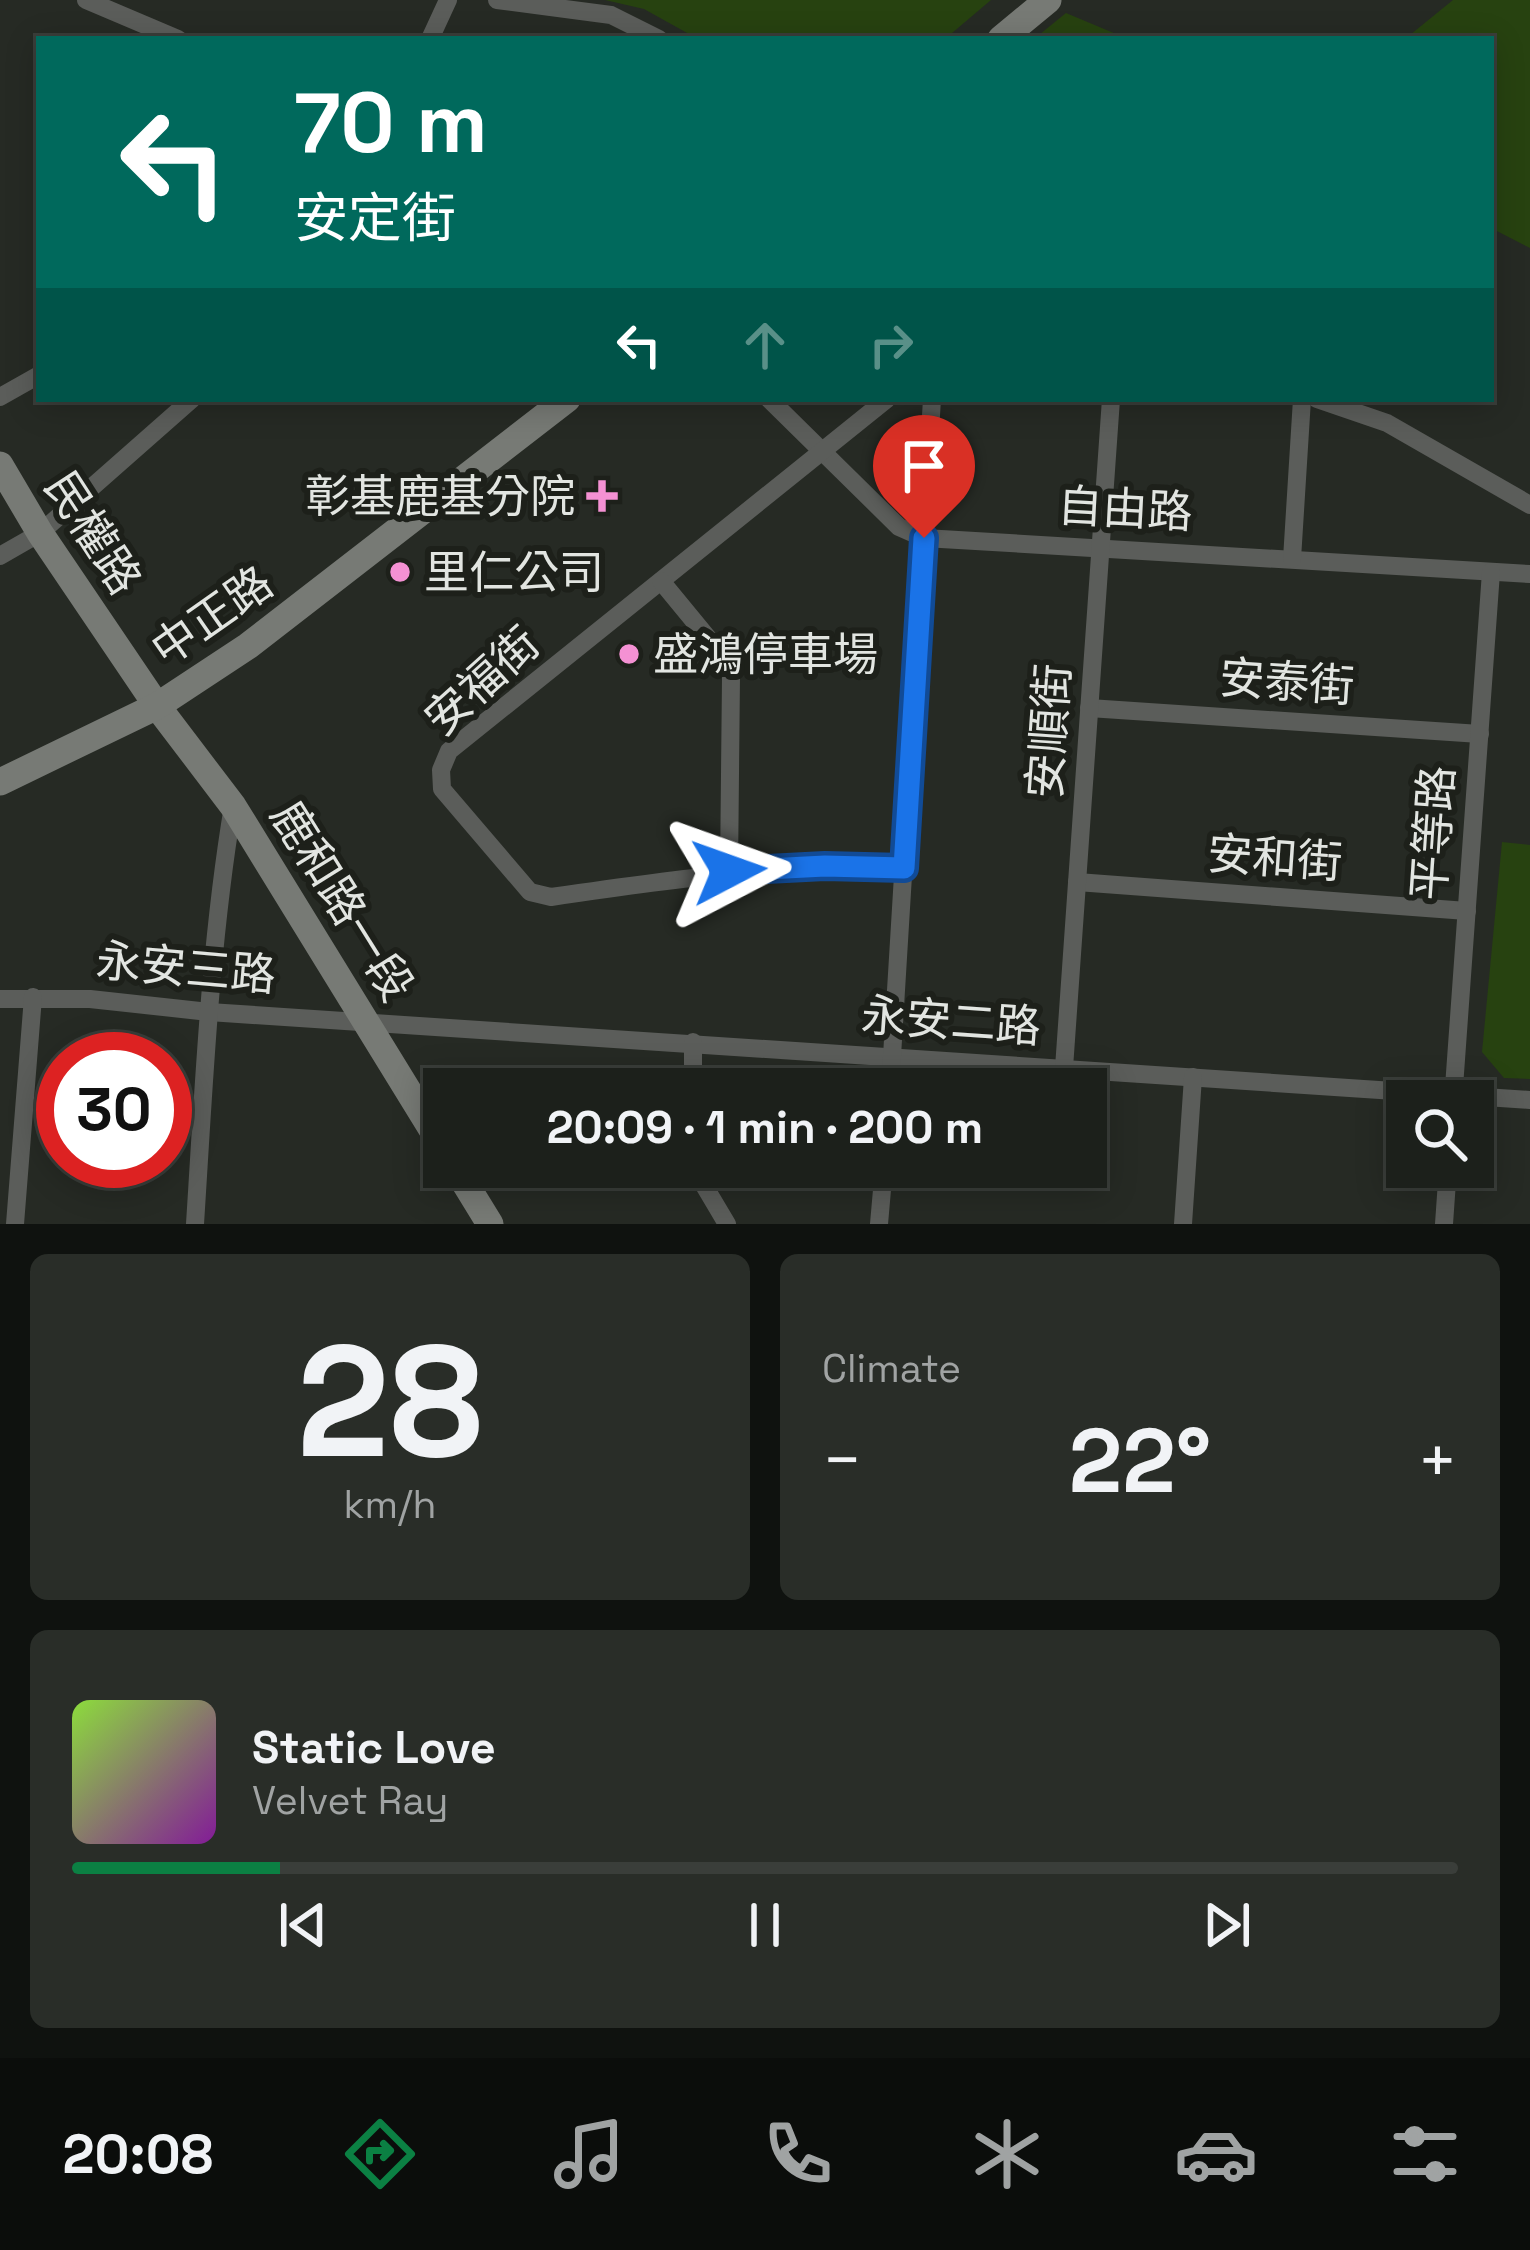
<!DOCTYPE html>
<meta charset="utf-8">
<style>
:root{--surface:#1c201b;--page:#292d28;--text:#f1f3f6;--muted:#a0a3a3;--line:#3a3e3a;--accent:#0b8043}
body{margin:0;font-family:"Space Grotesk","Noto Sans TC",sans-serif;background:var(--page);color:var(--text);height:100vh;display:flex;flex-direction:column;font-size:45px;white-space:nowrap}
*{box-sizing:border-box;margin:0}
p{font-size:39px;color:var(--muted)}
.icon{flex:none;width:66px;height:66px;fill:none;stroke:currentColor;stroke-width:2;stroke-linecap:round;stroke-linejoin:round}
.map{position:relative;height:1224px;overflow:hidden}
.details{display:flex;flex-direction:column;gap:30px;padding:30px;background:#0f120f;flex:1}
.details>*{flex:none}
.top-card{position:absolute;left:36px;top:36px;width:1458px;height:366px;border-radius:0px;box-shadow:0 6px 30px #0003,0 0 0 3px var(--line);background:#00695c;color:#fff;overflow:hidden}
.tools{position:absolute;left:1386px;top:1080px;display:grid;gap:24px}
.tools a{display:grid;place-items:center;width:108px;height:108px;border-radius:0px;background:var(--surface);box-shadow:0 6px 30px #0003,0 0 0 3px var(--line);font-size:60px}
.speed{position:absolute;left:36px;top:1032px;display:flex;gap:24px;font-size:60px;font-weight:700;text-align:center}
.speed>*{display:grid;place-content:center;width:156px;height:156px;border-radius:50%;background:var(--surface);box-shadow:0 6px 30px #0003,0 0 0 3px var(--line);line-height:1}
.speed .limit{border:18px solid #d22;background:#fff;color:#111}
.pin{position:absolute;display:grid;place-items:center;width:102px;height:102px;color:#fff;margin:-123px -51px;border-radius:50% 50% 50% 0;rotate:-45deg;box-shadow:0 0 12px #0007}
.pin .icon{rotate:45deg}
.me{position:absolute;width:132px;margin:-66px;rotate:86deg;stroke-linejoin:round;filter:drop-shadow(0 0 9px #0008)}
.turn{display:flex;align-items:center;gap:42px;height:252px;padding:0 60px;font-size:54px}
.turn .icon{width:156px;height:156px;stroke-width:2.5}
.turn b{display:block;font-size:84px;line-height:102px}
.lanes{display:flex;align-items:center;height:114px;padding:0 60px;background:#0003;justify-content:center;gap:60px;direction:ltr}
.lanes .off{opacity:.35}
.big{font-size:90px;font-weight:800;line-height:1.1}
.details .widget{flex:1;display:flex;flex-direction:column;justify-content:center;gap:18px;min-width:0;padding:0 42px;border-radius:18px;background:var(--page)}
.details .dial{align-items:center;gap:0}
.dial b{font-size:156px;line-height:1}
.song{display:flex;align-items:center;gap:36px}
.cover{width:144px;height:144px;border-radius:18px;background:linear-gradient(135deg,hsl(90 70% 55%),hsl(290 70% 35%))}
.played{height:12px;border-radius:6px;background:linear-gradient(90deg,var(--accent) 15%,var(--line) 15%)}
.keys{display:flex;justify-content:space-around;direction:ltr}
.heat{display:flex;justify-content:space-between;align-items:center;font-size:66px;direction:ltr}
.details .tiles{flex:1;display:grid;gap:30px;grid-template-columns:1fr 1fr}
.widget:last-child{grid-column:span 2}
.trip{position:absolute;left:423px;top:1068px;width:684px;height:120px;border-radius:0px;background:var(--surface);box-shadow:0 6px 30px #0003,0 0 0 3px var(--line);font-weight:800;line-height:120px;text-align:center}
.tab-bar{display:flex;height:192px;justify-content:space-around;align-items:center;background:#0b0d0b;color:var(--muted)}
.tab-bar .icon{width:84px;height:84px}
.tab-bar .active{color:var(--accent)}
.tab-bar b{font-size:54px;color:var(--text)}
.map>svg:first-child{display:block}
.green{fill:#274210}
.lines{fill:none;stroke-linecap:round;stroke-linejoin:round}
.street{stroke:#5b5d5a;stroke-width:18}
.secondary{stroke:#777a75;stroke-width:27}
.route-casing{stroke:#114b97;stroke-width:30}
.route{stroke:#1a73e8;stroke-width:21}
.poi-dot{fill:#f491d3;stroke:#1d201a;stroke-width:4.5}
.labels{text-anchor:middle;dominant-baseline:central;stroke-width:12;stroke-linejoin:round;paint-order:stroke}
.poi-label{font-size:45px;fill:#e2e5e1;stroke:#1d201a;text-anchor:start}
.street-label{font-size:45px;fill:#e2e5e1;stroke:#1d201a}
</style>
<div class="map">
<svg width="1530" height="1224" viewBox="0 0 1530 1224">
<rect width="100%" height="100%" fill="#262a24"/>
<!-- green -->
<g class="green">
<path d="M605,0H991L945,39H698L644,9Z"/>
<path d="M1453,0H1530V248L1491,228V39H1405Z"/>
<path d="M1066,13L1128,39H1034Z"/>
<path d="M1502,842L1530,845V1079L1504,1078L1482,1052Z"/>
</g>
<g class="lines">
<!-- street -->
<g class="street">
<path d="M86,0L178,39"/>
<path d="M497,0L611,15L659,39"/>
<path d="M430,39L448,0"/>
<path d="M0,397L39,375"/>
<path d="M769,399L899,527L924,538L1530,574"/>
<path d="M887,399L449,751L441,770L442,789L530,892L551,897C674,879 778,864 904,869"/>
<path d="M1317,399L1387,423L1530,505"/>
<path d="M0,556L40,533L192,399"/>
<path d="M1292,559L1302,399"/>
<path d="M661,581L726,660L731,677L729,871"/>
<path d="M1089,708L1480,734"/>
<path d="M1077,882L1467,911"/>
<path d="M0,999H90L209,1012L1530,1100"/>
<path d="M1064,1068L1111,399"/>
<path d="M693,1089V1042"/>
<path d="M890,1089L932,399"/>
<path d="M1453,1101L1491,572"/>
<path d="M699,1167L705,1187L727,1224"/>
<path d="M15,1224L33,997"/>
<path d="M195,1224C204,1084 210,944 233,806"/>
<path d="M879,1224L884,1167"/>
<path d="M1183,1224L1193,1077"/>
<path d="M1444,1224L1448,1167"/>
</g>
<!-- secondary -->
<g class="secondary">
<path d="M1001,39L1048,0"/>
<path d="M0,465L40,533L157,706L233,806L444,1149"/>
<path d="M0,782L157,706L248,646L567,399"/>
<path d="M455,1167L490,1224"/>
</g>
</g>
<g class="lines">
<defs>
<path id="route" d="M729,871L825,866L904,868L924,538"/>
</defs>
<!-- route casing -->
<use href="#route" class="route-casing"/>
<!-- route -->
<use href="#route" class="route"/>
</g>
<!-- markers -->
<g class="poi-dot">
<path d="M596 478h12v12h12v12h-12v12h-12v-12h-12v-12h12z"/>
<circle cx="400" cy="572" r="12"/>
<circle cx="629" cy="654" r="12"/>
</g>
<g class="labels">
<!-- poi labels -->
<g class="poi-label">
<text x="575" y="496" text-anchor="end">彰基鹿基分院</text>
<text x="424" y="572">里仁公司</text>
<text x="653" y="654">盛鴻停車場</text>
</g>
<!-- street labels -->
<g class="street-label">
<text transform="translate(1125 509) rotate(3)">自由路</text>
<text transform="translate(93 533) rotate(57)">民權路</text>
<text transform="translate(212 616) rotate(-35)">中正路</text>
<text transform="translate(482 681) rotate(-42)">安福街</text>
<text transform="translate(1287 682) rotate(4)">安泰街</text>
<text transform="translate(1049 731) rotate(-86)">安順街</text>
<text transform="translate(1433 833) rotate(-86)">平等路</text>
<text transform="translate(1275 858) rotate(4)">安和街</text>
<text transform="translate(342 901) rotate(58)">鹿和路一段</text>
<text transform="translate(186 968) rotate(5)">永安三路</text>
<text transform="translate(951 1021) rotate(4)">永安二路</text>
</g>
</g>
</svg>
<div class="tools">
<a><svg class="icon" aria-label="search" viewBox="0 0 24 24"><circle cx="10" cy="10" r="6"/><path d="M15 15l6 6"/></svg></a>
</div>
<div class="speed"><div class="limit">30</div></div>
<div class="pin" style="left:924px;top:538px;background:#d93025"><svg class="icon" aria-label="arrive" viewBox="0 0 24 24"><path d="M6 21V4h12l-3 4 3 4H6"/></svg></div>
<svg class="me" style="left:729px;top:871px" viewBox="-20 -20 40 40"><path d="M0-17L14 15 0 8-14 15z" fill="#1a73e8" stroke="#fff" stroke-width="4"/></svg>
<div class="trip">20:09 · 1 min · 200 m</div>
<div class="top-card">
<div class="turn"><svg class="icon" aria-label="left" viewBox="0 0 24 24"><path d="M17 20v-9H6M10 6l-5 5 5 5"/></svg><div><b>70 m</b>安定街</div></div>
<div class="lanes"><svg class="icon" aria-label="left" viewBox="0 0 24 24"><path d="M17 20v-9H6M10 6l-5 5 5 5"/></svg><svg class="icon off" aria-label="ahead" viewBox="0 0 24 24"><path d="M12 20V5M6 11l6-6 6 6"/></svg><svg class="icon off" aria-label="right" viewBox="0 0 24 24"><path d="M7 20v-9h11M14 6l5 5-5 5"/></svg></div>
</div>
</div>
<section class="details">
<div class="tiles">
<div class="widget dial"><b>28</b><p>km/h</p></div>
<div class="widget"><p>Climate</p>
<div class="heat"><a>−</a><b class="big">22°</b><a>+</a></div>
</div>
<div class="widget">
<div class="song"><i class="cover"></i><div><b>Static Love</b><p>Velvet Ray</p></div></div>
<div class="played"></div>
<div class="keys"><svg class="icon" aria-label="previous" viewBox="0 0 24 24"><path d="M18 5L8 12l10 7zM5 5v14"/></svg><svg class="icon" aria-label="pause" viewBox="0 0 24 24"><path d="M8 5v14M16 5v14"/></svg><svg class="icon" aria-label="next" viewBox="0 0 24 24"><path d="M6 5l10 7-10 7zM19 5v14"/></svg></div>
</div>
</div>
</section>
<nav class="tab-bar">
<b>20:08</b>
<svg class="icon active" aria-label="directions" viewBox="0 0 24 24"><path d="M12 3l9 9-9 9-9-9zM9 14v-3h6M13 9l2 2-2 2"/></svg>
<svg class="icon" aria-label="music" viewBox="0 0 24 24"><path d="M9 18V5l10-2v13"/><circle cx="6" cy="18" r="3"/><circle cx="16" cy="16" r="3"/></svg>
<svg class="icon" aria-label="phone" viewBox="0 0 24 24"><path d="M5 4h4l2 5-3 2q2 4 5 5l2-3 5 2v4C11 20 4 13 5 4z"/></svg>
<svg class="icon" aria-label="climate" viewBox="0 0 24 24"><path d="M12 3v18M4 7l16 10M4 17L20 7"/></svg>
<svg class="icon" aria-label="car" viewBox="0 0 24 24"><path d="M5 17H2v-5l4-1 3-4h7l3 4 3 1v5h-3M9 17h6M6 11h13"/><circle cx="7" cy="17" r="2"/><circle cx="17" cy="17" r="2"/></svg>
<svg class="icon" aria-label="filters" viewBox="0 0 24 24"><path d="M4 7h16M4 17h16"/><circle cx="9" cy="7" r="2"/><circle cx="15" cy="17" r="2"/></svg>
</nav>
